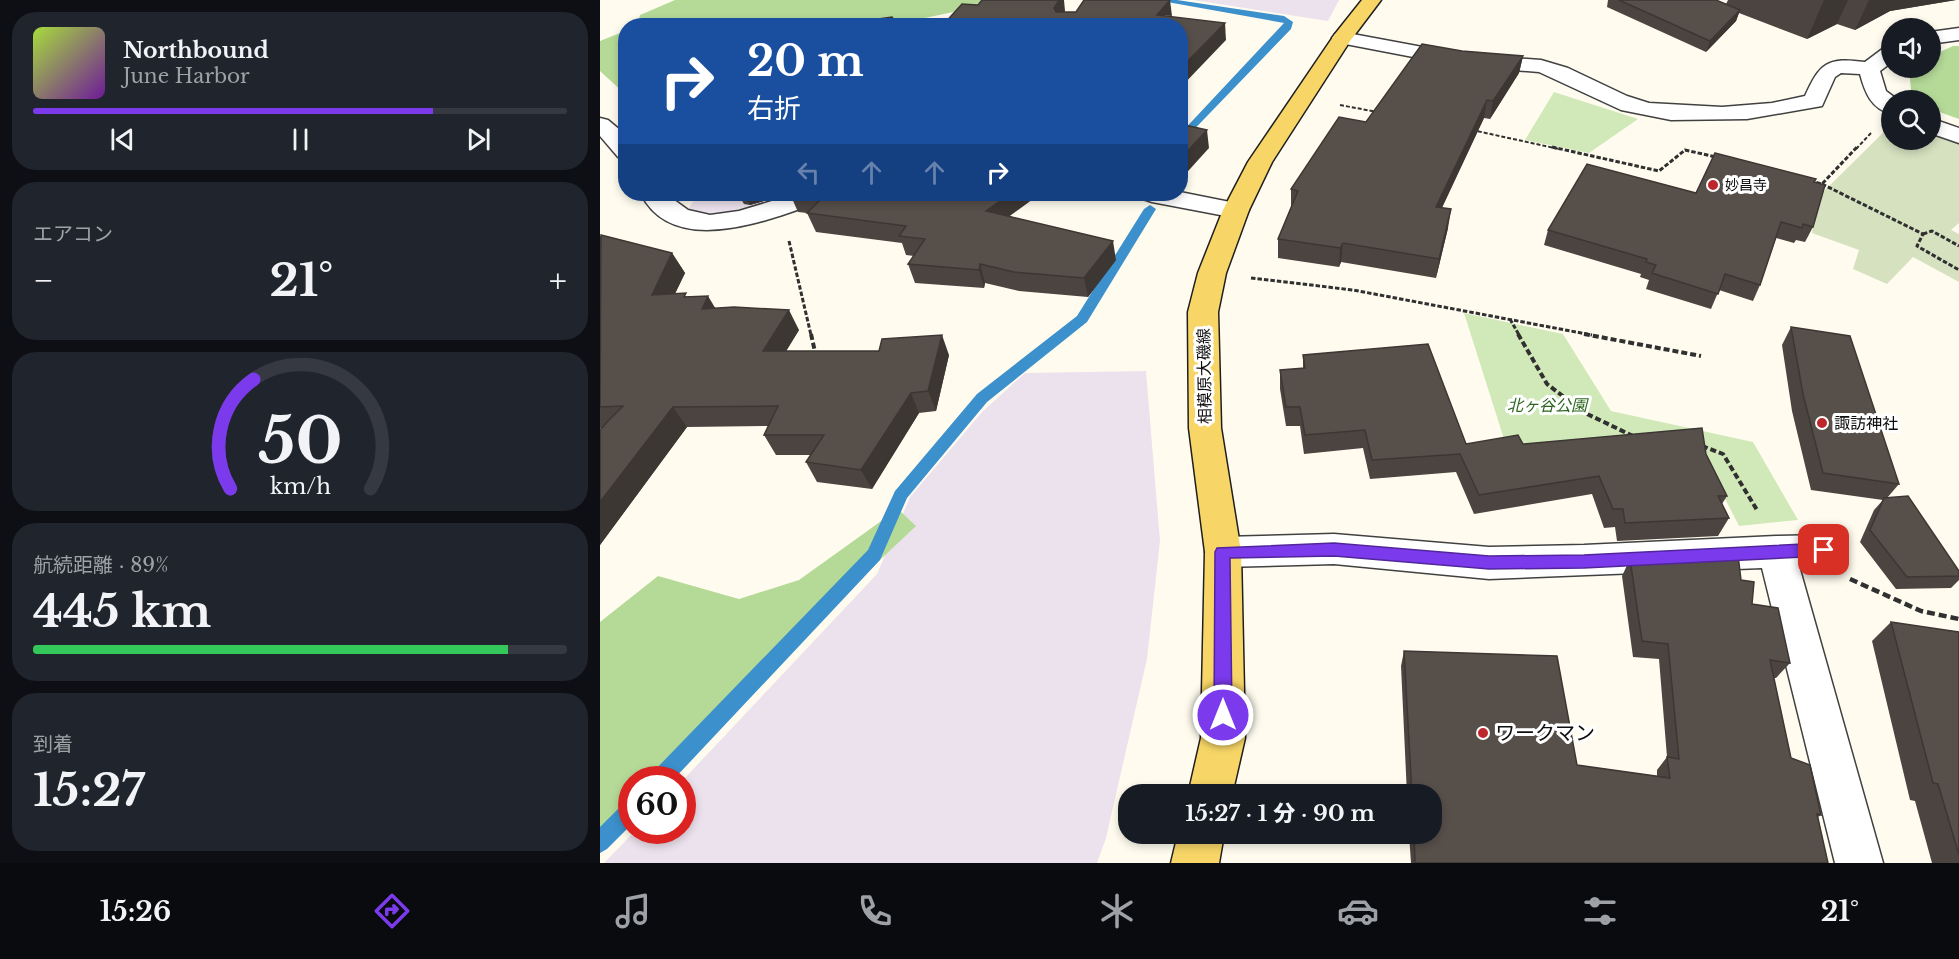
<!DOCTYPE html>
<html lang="ja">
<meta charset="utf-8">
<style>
:root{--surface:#171b24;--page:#20242c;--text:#f1f3f6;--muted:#9ea1a6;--line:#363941;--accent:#7c3aed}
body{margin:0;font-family:"Libre Baskerville","Noto Sans JP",serif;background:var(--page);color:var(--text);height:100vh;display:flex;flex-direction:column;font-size:22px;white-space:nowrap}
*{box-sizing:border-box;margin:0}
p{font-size:20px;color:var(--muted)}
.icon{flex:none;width:33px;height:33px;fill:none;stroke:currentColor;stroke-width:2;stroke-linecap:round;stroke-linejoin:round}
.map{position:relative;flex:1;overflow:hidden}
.sheet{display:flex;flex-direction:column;gap:12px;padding:12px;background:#0d0f14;width:600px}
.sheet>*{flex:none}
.guide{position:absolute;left:18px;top:18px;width:570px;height:183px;border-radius:24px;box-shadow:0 3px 9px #0003;background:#1a4fa0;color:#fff;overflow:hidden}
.tools{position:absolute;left:1281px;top:18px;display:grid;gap:12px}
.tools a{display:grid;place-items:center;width:60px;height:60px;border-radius:50%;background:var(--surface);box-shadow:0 3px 9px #0003;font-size:30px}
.speed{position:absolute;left:18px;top:766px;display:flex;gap:12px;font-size:30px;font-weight:700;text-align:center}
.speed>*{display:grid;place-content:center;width:78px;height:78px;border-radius:50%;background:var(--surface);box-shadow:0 3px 9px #0003;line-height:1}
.speed .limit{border:9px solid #d22;background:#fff;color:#111}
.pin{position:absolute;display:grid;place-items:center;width:51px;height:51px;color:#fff;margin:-26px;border-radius:12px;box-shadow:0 3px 9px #0006}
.me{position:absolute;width:66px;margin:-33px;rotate:0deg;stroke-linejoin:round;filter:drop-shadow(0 0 4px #0008)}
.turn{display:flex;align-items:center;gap:21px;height:126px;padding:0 30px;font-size:27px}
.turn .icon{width:78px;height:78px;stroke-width:2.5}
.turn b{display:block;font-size:42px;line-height:51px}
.lanes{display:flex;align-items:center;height:57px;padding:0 30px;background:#0003;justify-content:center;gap:30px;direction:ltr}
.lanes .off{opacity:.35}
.big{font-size:45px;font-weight:800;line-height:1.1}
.sheet .widget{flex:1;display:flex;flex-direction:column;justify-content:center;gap:9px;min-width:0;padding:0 21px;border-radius:24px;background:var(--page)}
.sheet .dial{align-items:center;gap:0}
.dial svg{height:156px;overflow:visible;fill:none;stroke:var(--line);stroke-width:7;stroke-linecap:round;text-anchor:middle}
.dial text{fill:var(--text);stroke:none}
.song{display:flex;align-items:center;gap:18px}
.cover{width:72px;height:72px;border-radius:9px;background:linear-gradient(135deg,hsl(80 70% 55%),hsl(280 70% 35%))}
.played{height:6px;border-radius:3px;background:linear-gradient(90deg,var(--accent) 75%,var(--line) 75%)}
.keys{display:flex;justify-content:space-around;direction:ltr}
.heat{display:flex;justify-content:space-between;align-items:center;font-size:33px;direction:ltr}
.charge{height:9px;border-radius:4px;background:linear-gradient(90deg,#34c759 89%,var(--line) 0)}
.trip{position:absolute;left:518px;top:784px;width:324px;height:60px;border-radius:24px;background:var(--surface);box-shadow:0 3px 9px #0003;font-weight:800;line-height:60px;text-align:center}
.tab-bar{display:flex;height:96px;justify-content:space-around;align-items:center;background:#090b0e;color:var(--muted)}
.tab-bar .icon{width:42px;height:42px}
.tab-bar .on{color:var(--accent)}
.tab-bar b{font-size:27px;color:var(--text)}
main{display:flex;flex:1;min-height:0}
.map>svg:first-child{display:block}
.industrial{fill:#ece2ed}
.green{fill:#d1e9b9}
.forest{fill:#b5da98}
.cemetery{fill:#d6e1c0}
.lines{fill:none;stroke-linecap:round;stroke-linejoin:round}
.stream{fill:#3c90cc;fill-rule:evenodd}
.minor-casing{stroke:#414141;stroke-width:3}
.major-casing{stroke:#1f1f1f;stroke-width:3}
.path-far3{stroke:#303030;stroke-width:2;stroke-dasharray:4 2;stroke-linecap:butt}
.path-far2{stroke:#303030;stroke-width:3;stroke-dasharray:4.5 2;stroke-linecap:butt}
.path-far1{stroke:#303030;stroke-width:4;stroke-dasharray:6 3;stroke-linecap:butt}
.path{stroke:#303030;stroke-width:4.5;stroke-dasharray:8 4;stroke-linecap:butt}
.minor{fill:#fff;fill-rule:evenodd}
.major{fill:#f7d667;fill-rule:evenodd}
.wall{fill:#4b4440}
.shaded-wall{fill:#3d3734}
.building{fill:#574f4a;stroke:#3d3734;stroke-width:1.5}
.route{fill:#7c3aed;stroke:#51269a;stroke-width:1.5}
.poi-dot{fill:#bd272b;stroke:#fff;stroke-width:2}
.labels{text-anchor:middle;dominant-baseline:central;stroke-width:6;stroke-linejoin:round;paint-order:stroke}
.far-poi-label{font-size:14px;fill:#0e0e0e;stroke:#fff;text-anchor:start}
.street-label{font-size:16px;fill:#0e0e0e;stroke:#fff}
.park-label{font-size:16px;font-style:italic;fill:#2c661e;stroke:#fff}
.poi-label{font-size:16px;fill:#0e0e0e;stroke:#fff;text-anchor:start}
.near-poi-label{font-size:20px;fill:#0e0e0e;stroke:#fff;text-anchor:start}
</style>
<main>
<section class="sheet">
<div class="widget">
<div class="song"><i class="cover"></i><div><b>Northbound</b><p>June Harbor</p></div></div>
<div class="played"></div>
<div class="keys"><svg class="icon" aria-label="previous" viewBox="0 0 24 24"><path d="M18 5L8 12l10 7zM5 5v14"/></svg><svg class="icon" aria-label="pause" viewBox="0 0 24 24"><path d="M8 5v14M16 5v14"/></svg><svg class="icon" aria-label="next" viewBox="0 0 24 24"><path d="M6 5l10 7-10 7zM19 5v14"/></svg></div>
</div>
<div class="widget"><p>エアコン</p>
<div class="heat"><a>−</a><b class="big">21°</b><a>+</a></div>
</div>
<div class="widget dial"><svg viewBox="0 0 100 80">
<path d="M14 69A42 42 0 1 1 86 69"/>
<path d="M14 69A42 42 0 0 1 26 13" stroke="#7c3aed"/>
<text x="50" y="56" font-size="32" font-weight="700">50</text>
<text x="50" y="72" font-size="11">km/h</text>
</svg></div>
<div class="widget"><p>航続距離 · 89%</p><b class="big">445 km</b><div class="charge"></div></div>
<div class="widget"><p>到着</p><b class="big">15:27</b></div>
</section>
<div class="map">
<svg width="1359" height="863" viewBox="0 0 1359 863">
<rect width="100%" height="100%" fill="#fffcef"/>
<!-- industrial -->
<g class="industrial">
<path d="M593,0H739L728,21Z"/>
<path d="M98,194H203L106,219L87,211Z"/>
<path d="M546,371L560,541L547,659L506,838L497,863H4L35,831H82L83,780L277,574L310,497L382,412L425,373Z"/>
</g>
<!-- green -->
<g class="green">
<path d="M954,92L1038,119L989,153L925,140Z"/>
<path d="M864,313L963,334L1011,411L1153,442L1198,520L1139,526L1102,454L910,458Z"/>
</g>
<!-- forest -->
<g class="forest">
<path d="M75,0H411L291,25L37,26L40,15Z"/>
<path d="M25,31V94L0,71V41Z"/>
<path d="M1353,46H1359V119L1331,109L1330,100H1322L1311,90L1309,68H1330L1331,56Z"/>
<path d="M298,509L316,526L229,608L69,780H32L31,820L0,853V622L58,576L139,599L199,580Z"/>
</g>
<!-- cemetery -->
<path class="cemetery" d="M1291,125L1292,140H1330L1331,132L1359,143V223L1351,230L1359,234V282L1313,257L1287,284L1253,269L1259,250L1212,233L1217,198Z"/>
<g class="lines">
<!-- stream -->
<g class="stream">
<path d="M556,0H577L684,16L693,22L691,29L580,144V134L684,23Z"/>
<path d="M550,205L556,209L487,322L387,402L307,498L280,560L73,780H49L52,773L268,550L295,491L377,394L477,316L544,209Z"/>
<path d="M32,799V824L7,849L0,853V827L25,802Z"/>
</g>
<defs>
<g id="minor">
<path d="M1359,28V40L1330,44V32Z"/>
<path d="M742,32L860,54L941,60L968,68L1027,96L1049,103L1122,107L1172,103L1205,96C1220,63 1227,57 1265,62L1285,47L1292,45V62L1280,71L1286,91L1298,100H1292V114C1271,109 1265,92 1260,74L1241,73L1235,77L1222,106L1147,119L1071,120L1021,110L939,72L860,66L735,42L732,38L735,34Z"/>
<path d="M0,118L8,120L26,135V159L18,157L0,136Z"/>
<path d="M1330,118L1359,128V143L1330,133Z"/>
<path d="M580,192L645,205L649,210L645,215L636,218L552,202L543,199L539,194Z"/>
<path d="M41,194H66L88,210L110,215L139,211L195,194H232L228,199C176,217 75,261 41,194Z"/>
<path d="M734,534L889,547L984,545L1176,536L1224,535L1237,539L1242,550L1237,561L1224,565L1199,566L1283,863H1235L1162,568L889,579L734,564L623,567L610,563L605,552L610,541L623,537Z"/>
</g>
<g id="major">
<path d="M762,0H781L750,41L672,162L649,210L626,273L618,312L621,428L641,552L645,738L632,795H588L601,738L605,552L589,428L588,312L598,273L623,210L648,162L735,34Z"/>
<path d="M578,834H624L619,863H571Z"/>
</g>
</defs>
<!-- minor casing -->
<use href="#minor" class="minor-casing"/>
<!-- major casing -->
<use href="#major" class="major-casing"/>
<!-- path-far3 -->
<g class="path-far3">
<path d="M740,105L777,112"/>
<path d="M872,130L959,149"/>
<path d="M1256,149L1271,133"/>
</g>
<!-- path-far2 -->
<g class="path-far2">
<path d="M952,147L1059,171L1085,150L1116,157"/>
<path d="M1210,181L1222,184L1257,147"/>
<path d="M1222,184L1323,234L1317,246L1359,270"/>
<path d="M1323,234L1332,231L1359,246"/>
<path d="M189,241L211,335"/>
<path d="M651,278L753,290L992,335"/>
<path d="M910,319L919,335"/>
</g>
<!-- path-far1 -->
<g class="path-far1">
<path d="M211,334L215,352"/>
<path d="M918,334L947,384L985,413L1033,436"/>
<path d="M984,334L1101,356"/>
<path d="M1102,446L1123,454L1157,510"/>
</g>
<!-- path -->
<path class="path" d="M1250,579L1321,611L1359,619"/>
<!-- minor -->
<use href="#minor" class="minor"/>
<!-- major -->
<use href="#major" class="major"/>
</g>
<!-- wall -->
<g class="wall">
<path d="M1008,0H1116L1126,4L1128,0H1356L1290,11L1255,30L1237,24L1207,39L1139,13L1136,21L1106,52L1007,7Z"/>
<path d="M862,51L923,56L919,73L890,119L884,118L842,208L848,228L836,278L741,262L739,267L678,258V239L691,207V189L766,122Z"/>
<path d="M1214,182L1213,227L1205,242L1196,240L1194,243L1176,238L1160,285L1153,301L1119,290L1111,309L1046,289L1049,280L1040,277L1041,274L944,245L948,230L1096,193Z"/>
<path d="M138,194H189L150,205L144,204Z"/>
<path d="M190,194L410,216L516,260L488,297L419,291L385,283L384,288L315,283L308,264L314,256L306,255L302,243L216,232L207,213L198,212Z"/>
<path d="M0,236L72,253L85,273L75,293L88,297L116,308L199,330L186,351L349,355L336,411L319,413L272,489L217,482L206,462L211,455H176L164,435L168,426L87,427L0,545V430L2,428H0Z"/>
<path d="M1191,327L1299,484L1287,498L1359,571V580L1351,588L1296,589L1260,542L1274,510L1283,500L1211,490L1192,411L1182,345Z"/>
<path d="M703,355L866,444H923L1106,454L1127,496L1122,504L1129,518L1118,536L1017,541L1015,527L1004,528L992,494L874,514L856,472L770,479L763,448L704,454L700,426H686L680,389V370L703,368Z"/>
<path d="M1030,559L1141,580L1152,604L1190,663L1176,678H1174L1191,758L1221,815L1218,817L1228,863H811L809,834H831V795H807L801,666L804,651L977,765L1057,776V770L1067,757L1059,659L1033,657L1022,576Z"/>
<path d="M1291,622L1359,632V863H1332L1315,801L1310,800L1272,641Z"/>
</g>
<!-- shaded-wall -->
<g class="shaded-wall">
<path d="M459,0H464L465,11L457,25L454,8Z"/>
<path d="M570,0L572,16L557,15Z"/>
<path d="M1224,0H1248L1237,24L1207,39Z"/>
<path d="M1269,0H1356L1290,11L1255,30Z"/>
<path d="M1140,10L1136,21L1106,52L1110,41Z"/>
<path d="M625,23L626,40L580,88V69Z"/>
<path d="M923,56L919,73L890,119L893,101Z"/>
<path d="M887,100L884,118L833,226L836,207Z"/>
<path d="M607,130L609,148L580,180V159Z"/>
<path d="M144,194H189L150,205Z"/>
<path d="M410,194H440L392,229L386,211Z"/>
<path d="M851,209L848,228L836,278L839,259Z"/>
<path d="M513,241L516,260L488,297L484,278Z"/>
<path d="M743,243L741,262L739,267L740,248Z"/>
<path d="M72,253L85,273L65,315L52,295Z"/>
<path d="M380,264L385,283L384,288L379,270Z"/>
<path d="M108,296L120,316L102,309Z"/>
<path d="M189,310L199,330L174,371L163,351Z"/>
<path d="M342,335L349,355L336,411L328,391Z"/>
<path d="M311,393L319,413L272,489L261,470Z"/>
<path d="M73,407L87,427L0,545V502Z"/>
</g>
<!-- building -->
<g class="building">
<path d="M382,0H459L454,8L456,12H476L484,0H570L557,15L625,23L580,69V26H342L362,4L378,5Z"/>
<path d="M1019,0H1116L1140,10L1110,41Z"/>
<path d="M292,17L298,26H245L264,21Z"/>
<path d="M822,44L862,51L923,56L893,101L887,100L836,207L851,209L839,259L743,243L740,248L678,239L698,191L691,189L739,117L766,122Z"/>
<path d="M580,124L607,130L580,159Z"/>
<path d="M1115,153L1216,179L1214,182L1225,185L1213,227L1203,224L1202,228L1181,222L1160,285L1125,274L1118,294L1052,273L1056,265L1046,262L1047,259L948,230L987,164L1096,193Z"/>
<path d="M191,194H410L386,211L513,241L484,278L414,272L380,264L379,270L308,264L325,239L299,236L306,226L207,213L222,198Z"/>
<path d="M1,235L72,253L52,295L86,293L84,297L108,296L102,309L134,307L189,310L163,351H279L282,339L342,335L328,391L311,393L261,470L206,462L224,435H164L178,406L73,407L0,502V430L8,421L23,406L0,407Z"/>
<path d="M1191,327L1250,336L1299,484L1223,473L1203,394Z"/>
<path d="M828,344L866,444L918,435L923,444L1102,428L1106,454L1127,496H1118L1129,518L1025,523L1023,509H1013L999,476L879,495L860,454L772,460L765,430L705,435L700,407H686L680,370L705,368L703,355Z"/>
<path d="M1308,496L1359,571V576L1307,577L1270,530L1284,498Z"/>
<path d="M1138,555L1141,580L1154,582L1152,604L1178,608L1190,663L1170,660L1191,758L1210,765L1221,815L1217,814L1228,863H815L814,834H831V795H812L804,651L957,656L977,765L1070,778L1067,757L1079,759L1068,644L1042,641L1030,559Z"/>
<path d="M1291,622L1359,632V855L1338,784L1333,783Z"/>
</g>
<!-- route -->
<path class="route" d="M734,543L889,556L984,555L1224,543L1230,545L1232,550L1230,554L1224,556L984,568L889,569L734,556L630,558L632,715L629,721L623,723L617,721L614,715L615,552L617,548Z"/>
<!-- markers -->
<g class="poi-dot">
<circle cx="1113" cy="185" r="6"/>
<circle cx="1222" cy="423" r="6"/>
<circle cx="883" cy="733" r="6"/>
</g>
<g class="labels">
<!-- far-poi labels -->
<g class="far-poi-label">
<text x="1125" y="185">妙昌寺</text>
</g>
<!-- street labels -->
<g class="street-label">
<text transform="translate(604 376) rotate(-91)">相模原大磯線</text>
</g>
<!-- park labels -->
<g class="park-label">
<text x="947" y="405">北ヶ谷公園</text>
</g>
<!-- poi labels -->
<g class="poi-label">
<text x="1234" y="423">諏訪神社</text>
</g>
<!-- near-poi labels -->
<g class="near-poi-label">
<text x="895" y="733">ワークマン</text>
</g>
</g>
</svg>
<div class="tools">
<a><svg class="icon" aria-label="sound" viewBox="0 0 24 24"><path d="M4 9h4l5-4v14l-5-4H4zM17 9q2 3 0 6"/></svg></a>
<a><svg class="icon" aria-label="search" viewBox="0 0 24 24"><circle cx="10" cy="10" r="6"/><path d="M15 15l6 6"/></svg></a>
</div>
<div class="speed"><div class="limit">60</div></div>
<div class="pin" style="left:1224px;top:550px;background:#d93025"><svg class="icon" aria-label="arrive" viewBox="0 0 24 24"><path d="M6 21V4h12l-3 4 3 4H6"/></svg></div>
<svg class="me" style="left:623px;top:715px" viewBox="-20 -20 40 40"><circle r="17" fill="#7c3aed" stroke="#fff" stroke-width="3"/><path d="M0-11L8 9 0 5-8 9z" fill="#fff"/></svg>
<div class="trip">15:27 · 1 分 · 90 m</div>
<div class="guide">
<div class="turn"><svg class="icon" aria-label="right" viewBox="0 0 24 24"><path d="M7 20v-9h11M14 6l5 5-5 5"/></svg><div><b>20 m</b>右折</div></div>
<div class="lanes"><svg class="icon off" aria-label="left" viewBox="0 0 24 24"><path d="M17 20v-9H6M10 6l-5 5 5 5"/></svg><svg class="icon off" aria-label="ahead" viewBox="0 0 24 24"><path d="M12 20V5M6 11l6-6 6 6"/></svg><svg class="icon off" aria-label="ahead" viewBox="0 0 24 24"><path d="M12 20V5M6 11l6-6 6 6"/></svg><svg class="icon" aria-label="right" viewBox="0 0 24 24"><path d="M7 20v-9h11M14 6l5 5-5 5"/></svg></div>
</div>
</div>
</main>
<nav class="tab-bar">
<b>15:26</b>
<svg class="icon on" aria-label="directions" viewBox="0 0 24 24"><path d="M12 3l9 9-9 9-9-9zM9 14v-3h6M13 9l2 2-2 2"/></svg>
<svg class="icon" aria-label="music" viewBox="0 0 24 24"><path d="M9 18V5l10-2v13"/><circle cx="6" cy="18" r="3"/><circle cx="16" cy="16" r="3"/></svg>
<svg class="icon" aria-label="phone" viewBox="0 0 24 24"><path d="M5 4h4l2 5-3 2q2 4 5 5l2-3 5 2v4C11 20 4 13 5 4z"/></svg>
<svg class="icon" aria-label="climate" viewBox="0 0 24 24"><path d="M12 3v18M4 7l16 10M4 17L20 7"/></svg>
<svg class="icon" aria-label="car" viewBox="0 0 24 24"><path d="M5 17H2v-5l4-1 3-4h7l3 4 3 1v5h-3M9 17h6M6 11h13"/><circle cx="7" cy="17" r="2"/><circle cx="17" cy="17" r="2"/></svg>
<svg class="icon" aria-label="filters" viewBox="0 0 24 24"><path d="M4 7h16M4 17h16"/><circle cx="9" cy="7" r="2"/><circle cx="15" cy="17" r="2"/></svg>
<b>21°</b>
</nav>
